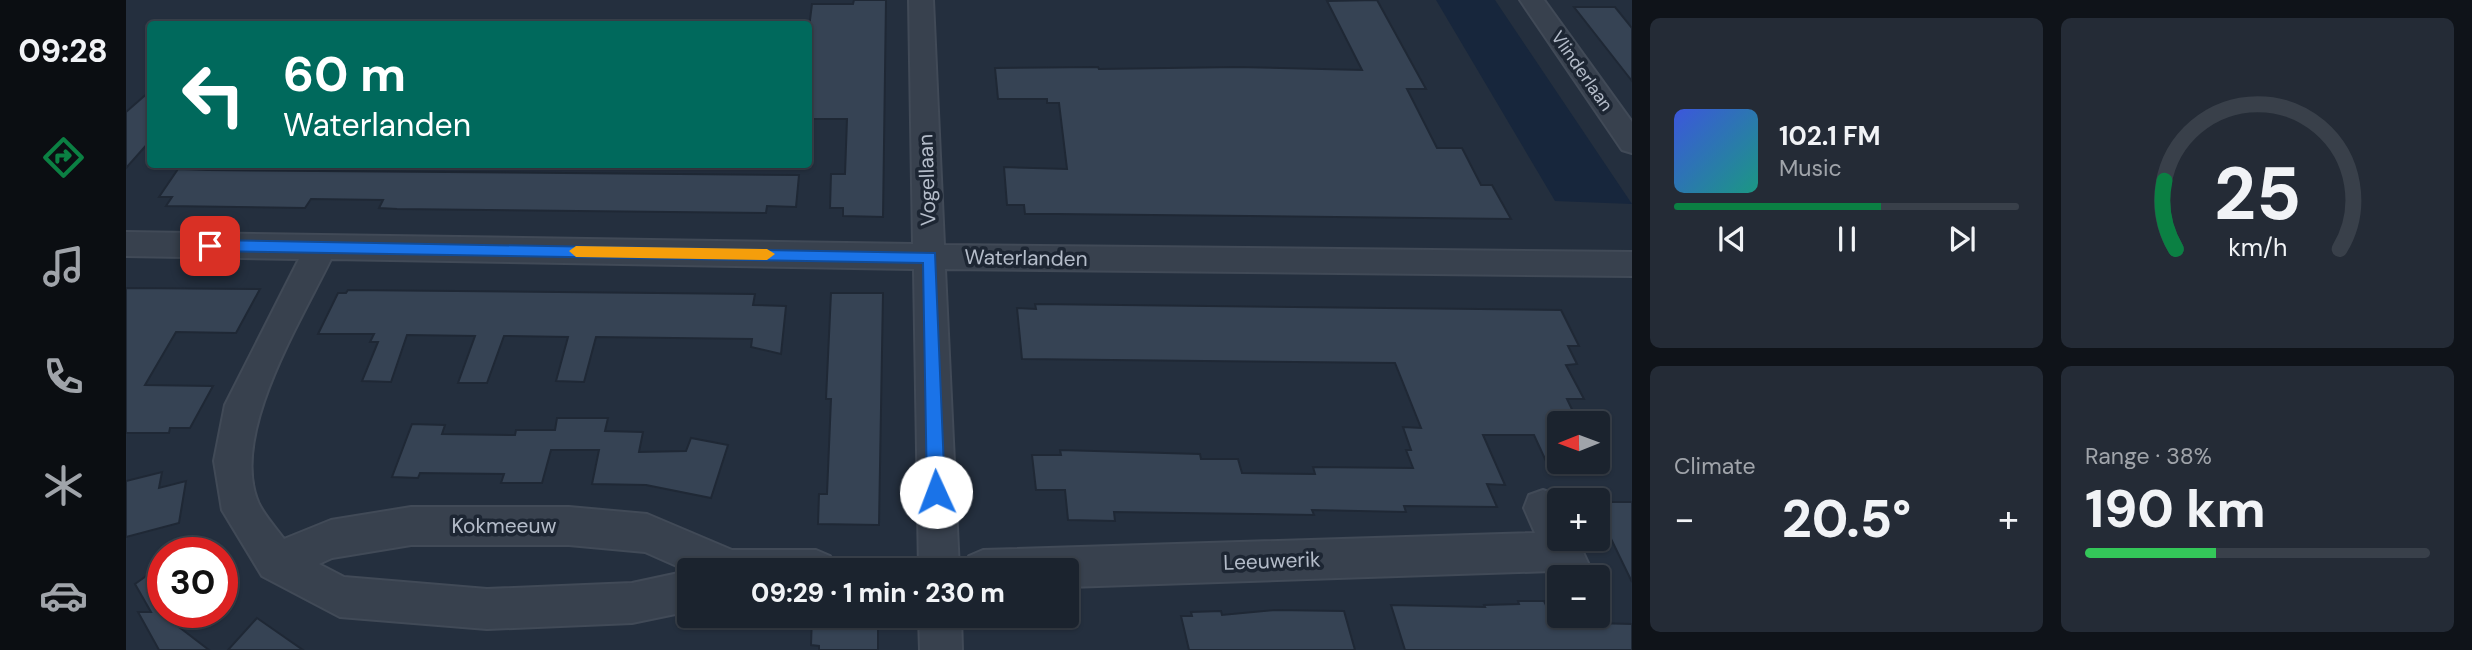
<!DOCTYPE html>
<meta charset="utf-8">
<style>
:root{--surface:#1b232e;--page:#242b36;--text:#f1f3f6;--muted:#a0a4aa;--line:#39404a;--accent:#0b8043}
body{margin:0;font-family:"DM Sans",sans-serif;background:var(--page);color:var(--text);height:100vh;display:flex;flex-direction:column;font-size:26px;white-space:nowrap}
*{box-sizing:border-box;margin:0}
p{font-size:23px;color:var(--muted)}
.icon{flex:none;width:38px;height:38px;fill:none;stroke:currentColor;stroke-width:2;stroke-linecap:round;stroke-linejoin:round}
.map{position:relative;flex:1;overflow:hidden}
.side{display:flex;flex-direction:column;gap:18px;padding:18px;background:#0f1319;width:840px}
.side>*{flex:none}
.guide{position:absolute;left:21px;top:21px;width:665px;height:147px;border-radius:7px;box-shadow:0 2px 5px #0004,0 0 0 2px var(--line);background:#00695c;color:#fff;overflow:hidden}
.needle{width:46px;rotate:269deg}
.tools{position:absolute;left:1421px;top:411px;display:grid;gap:14px}
.tools a{display:grid;place-items:center;width:63px;height:63px;border-radius:7px;background:var(--surface);box-shadow:0 2px 5px #0004,0 0 0 2px var(--line);font-size:35px}
.speed{position:absolute;left:21px;top:537px;display:flex;gap:14px;font-size:35px;font-weight:700;text-align:center}
.speed>*{display:grid;place-content:center;width:91px;height:91px;border-radius:50%;background:var(--surface);box-shadow:0 2px 5px #0004,0 0 0 2px var(--line);line-height:1}
.speed .limit{border:10px solid #d22;background:#fff;color:#111}
.pin{position:absolute;display:grid;place-items:center;width:60px;height:60px;color:#fff;margin:-30px;border-radius:14px;box-shadow:0 4px 10px #0006}
.me{position:absolute;width:77px;margin:-38px;rotate:358deg;stroke-linejoin:round;filter:drop-shadow(0 0 5px #0008)}
.turn{display:flex;align-items:center;gap:24px;height:147px;padding:0 21px;font-size:32px}
.turn .icon{width:91px;height:91px;stroke-width:2.5}
.turn b{display:block;font-size:49px;line-height:60px}
.big{font-size:52px;font-weight:800;line-height:1.1}
.side .tile{flex:1;display:flex;flex-direction:column;justify-content:center;gap:10px;min-width:0;padding:0 24px;border-radius:10px;background:var(--page)}
.side .dial{align-items:center;gap:0}
.dial svg{height:182px;overflow:visible;fill:none;stroke:var(--line);stroke-width:7;stroke-linecap:round;text-anchor:middle}
.dial text{fill:var(--text);stroke:none}
.song{display:flex;align-items:center;gap:21px}
.cover{width:84px;height:84px;border-radius:10px;background:linear-gradient(135deg,hsl(230 70% 55%),hsl(170 70% 35%))}
.played{height:7px;border-radius:4px;background:linear-gradient(90deg,var(--accent) 60%,var(--line) 60%)}
.keys{display:flex;justify-content:space-around;direction:ltr}
.heat{display:flex;justify-content:space-between;align-items:center;font-size:38px;direction:ltr}
.charge{height:10px;border-radius:5px;background:linear-gradient(90deg,#34c759 38%,var(--line) 0)}
.side .tiles{flex:1;display:grid;gap:18px;grid-template-columns:repeat(2,1fr)}
.trip{position:absolute;left:551px;top:558px;width:402px;height:70px;border-radius:7px;background:var(--surface);box-shadow:0 2px 5px #0004,0 0 0 2px var(--line);font-weight:800;line-height:70px;text-align:center}
main{display:flex;flex:1;min-height:0}
.menu{display:flex;flex-direction:column;width:126px;justify-content:space-around;align-items:center;background:#0b0e12;color:var(--muted)}
.menu .icon{width:49px;height:49px}
.menu .selected{color:var(--accent)}
.menu b{font-size:32px;color:var(--text)}
.map>svg:first-child{display:block}
.water{fill:#17263c}
.building{fill:#364354;stroke:#1f2835;stroke-width:2}
.lines{fill:none;stroke-linecap:round;stroke-linejoin:round}
.minor-casing{stroke:#414a57;stroke-width:4}
.minor{fill:#38414e;fill-rule:evenodd}
.route{fill:#1a73e8;stroke:#114b97;stroke-width:2}
.slow{fill:#f59e0b}
.labels{text-anchor:middle;dominant-baseline:central;stroke-width:7;stroke-linejoin:round;paint-order:stroke}
.far-street-label{font-size:18px;fill:#b4bcc9;stroke:#1d2633}
.street-label{font-size:21px;fill:#b4bcc9;stroke:#1d2633}
</style>
<main>
<nav class="menu">
<b>09:28</b>
<svg class="icon selected" aria-label="directions" viewBox="0 0 24 24"><path d="M12 3l9 9-9 9-9-9zM9 14v-3h6M13 9l2 2-2 2"/></svg>
<svg class="icon" aria-label="music" viewBox="0 0 24 24"><path d="M9 18V5l10-2v13"/><circle cx="6" cy="18" r="3"/><circle cx="16" cy="16" r="3"/></svg>
<svg class="icon" aria-label="phone" viewBox="0 0 24 24"><path d="M5 4h4l2 5-3 2q2 4 5 5l2-3 5 2v4C11 20 4 13 5 4z"/></svg>
<svg class="icon" aria-label="climate" viewBox="0 0 24 24"><path d="M12 3v18M4 7l16 10M4 17L20 7"/></svg>
<svg class="icon" aria-label="car" viewBox="0 0 24 24"><path d="M5 17H2v-5l4-1 3-4h7l3 4 3 1v5h-3M9 17h6M6 11h13"/><circle cx="7" cy="17" r="2"/><circle cx="17" cy="17" r="2"/></svg>
</nav>
<div class="map">
<svg width="1506" height="650" viewBox="0 0 1506 650">
<rect width="100%" height="100%" fill="#242f3e"/>
<!-- water -->
<path class="water" d="M1310,0H1369L1506,204L1429,201Z"/>
<!-- building -->
<g class="building">
<path d="M728,0H760L757,217L717,216V208H704L705,174H719L721,119H682V36L686,4H727Z"/>
<path d="M1251,0L1300,89H1281L1311,148H1336L1355,185H1366L1385,219L931,214H899L898,205H881L878,167L941,169L933,103H921V99H872L869,68L972,67L973,69L1111,67L1236,70L1201,1Z"/>
<path d="M1448,7H1489L1506,28V81Z"/>
<path d="M24,91V141L0,168V112Z"/>
<path d="M52,169L82,170L673,175L670,207L641,206L640,213L271,209L253,208L257,200L185,199L179,208L40,206L46,197H33Z"/>
<path d="M0,288L134,289L110,333L50,332L19,385L87,386L64,428H44L43,433H0Z"/>
<path d="M222,290L629,294L627,305L660,306L655,354L625,347L626,339L470,337L458,382L430,381L442,337L378,336L361,383H332L349,336L281,335L265,382L236,381L252,342H244L248,334H192L212,293H220Z"/>
<path d="M705,293H757L753,525L692,524L693,494H701L702,470L705,399H700Z"/>
<path d="M909,304L1435,310L1453,346H1442L1451,364L1440,365L1458,399H1441L1453,424H1433V462H1467L1473,473L1425,472L1408,435H1357L1379,485L1361,484L1371,507L1278,506L1280,512L1186,510L1188,515L988,512L989,521L942,520L939,490H910L906,455H935L934,450L1074,454L1075,459H1112L1116,473L1189,474L1187,467L1287,468L1280,450H1285L1277,427L1295,428L1269,363L896,359L891,308L910,309Z"/>
<path d="M431,418H482L479,431L517,432L513,452L560,451L565,438L602,445L585,498L520,485L466,484L473,450H425L416,483H375L378,474L294,473L292,478L266,477L286,424L319,425L316,434L389,435L390,430H429Z"/>
<path d="M36,472L33,488L60,481L53,523L0,537V481Z"/>
<path d="M1472,502H1506V582L1472,512Z"/>
<path d="M37,564V612H73L53,627L83,650H33L12,612H25L9,584Z"/>
<path d="M1392,601H1418L1428,622L1506,624V650H1279L1265,605L1359,607L1358,605L1393,604Z"/>
<path d="M1149,610L1218,611L1229,650H1063L1055,616H1066L1065,612L1095,611L1096,615Z"/>
<path d="M686,616H752V650H693V646L685,645Z"/>
<path d="M131,618L177,650H102Z"/>
</g>
<g class="lines">
<defs>
<g id="minor">
<path d="M783,0H807L818,245L1506,252V276L819,269L833,570H793L788,269L205,259C175,321 102,437 133,504C139,516 150,528 158,539L205,520L285,507H443L521,514L606,550H690L704,556L710,570H564V611L506,623L361,629L214,617L136,576L96,510L88,461L99,405L173,259L0,256V232L787,244ZM285,545H443L519,552L562,571L506,583L361,589L218,577L193,564L206,558Z"/>
<path d="M1394,0H1418L1506,122V153L1496,150Z"/>
<path d="M1417,490L1431,495L1433,501V539H1451L1469,578H1433V589L1425,571L942,587V570H837L843,556L857,550L1409,533L1398,508L1403,495Z"/>
<path d="M793,616H835L836,650H794Z"/>
</g>
</defs>
<!-- minor casing -->
<use href="#minor" class="minor-casing"/>
<!-- minor -->
<use href="#minor" class="minor"/>
</g>
<!-- route -->
<path class="route" d="M84,240L809,253L819,492L817,498L810,501L804,498L801,492L797,263L84,251L76,246Z"/>
<!-- slow -->
<path class="slow" d="M450,246L641,249L649,254L641,260L450,257L443,251Z"/>
<g class="labels">
<!-- far-street labels -->
<g class="far-street-label">
<text transform="translate(1456 71) rotate(55)">Vlinderlaan</text>
</g>
<!-- street labels -->
<g class="street-label">
<text transform="translate(801 180) rotate(-92)">Vogellaan</text>
<text transform="translate(900 258) rotate(1)">Waterlanden</text>
<text x="378" y="526">Kokmeeuw</text>
<text transform="translate(1146 561) rotate(-2)">Leeuwerik</text>
</g>
</g>
</svg>
<div class="tools">
<a><svg class="needle" viewBox="-14 -14 28 28"><path d="M0-13l5 13h-10z" fill="#e53935"/><path d="M0 13l5-13h-10z" fill="#a0a4aa"/></svg></a>
<a>+</a>
<a>−</a>
</div>
<div class="speed"><div class="limit">30</div></div>
<div class="pin" style="left:84px;top:246px;background:#d93025"><svg class="icon" aria-label="arrive" viewBox="0 0 24 24"><path d="M6 21V4h12l-3 4 3 4H6"/></svg></div>
<svg class="me" style="left:810px;top:492px" viewBox="-20 -20 40 40"><circle r="19" fill="#fff"/><path d="M0-13L10 11 0 6-10 11z" fill="#1a73e8"/></svg>
<div class="trip">09:29 · 1 min · 230 m</div>
<div class="guide">
<div class="turn"><svg class="icon" aria-label="left" viewBox="0 0 24 24"><path d="M17 20v-9H6M10 6l-5 5 5 5"/></svg><div><b>60 m</b>Waterlanden</div></div>
</div>
</div>
<section class="side">
<div class="tiles">
<div class="tile">
<div class="song"><i class="cover"></i><div><b>102.1 FM</b><p>Music</p></div></div>
<div class="played"></div>
<div class="keys"><svg class="icon" aria-label="previous" viewBox="0 0 24 24"><path d="M18 5L8 12l10 7zM5 5v14"/></svg><svg class="icon" aria-label="pause" viewBox="0 0 24 24"><path d="M8 5v14M16 5v14"/></svg><svg class="icon" aria-label="next" viewBox="0 0 24 24"><path d="M6 5l10 7-10 7zM19 5v14"/></svg></div>
</div>
<div class="tile dial"><svg viewBox="0 0 100 80">
<path d="M14 69A42 42 0 1 1 86 69"/>
<path d="M14 69A42 42 0 0 1 9 39" stroke="#0b8043"/>
<text x="50" y="56" font-size="32" font-weight="700">25</text>
<text x="50" y="72" font-size="11">km/h</text>
</svg></div>
<div class="tile"><p>Climate</p>
<div class="heat"><a>−</a><b class="big">20.5°</b><a>+</a></div>
</div>
<div class="tile"><p>Range · 38%</p><b class="big">190 km</b><div class="charge"></div></div>
</div>
</section>
</main>
